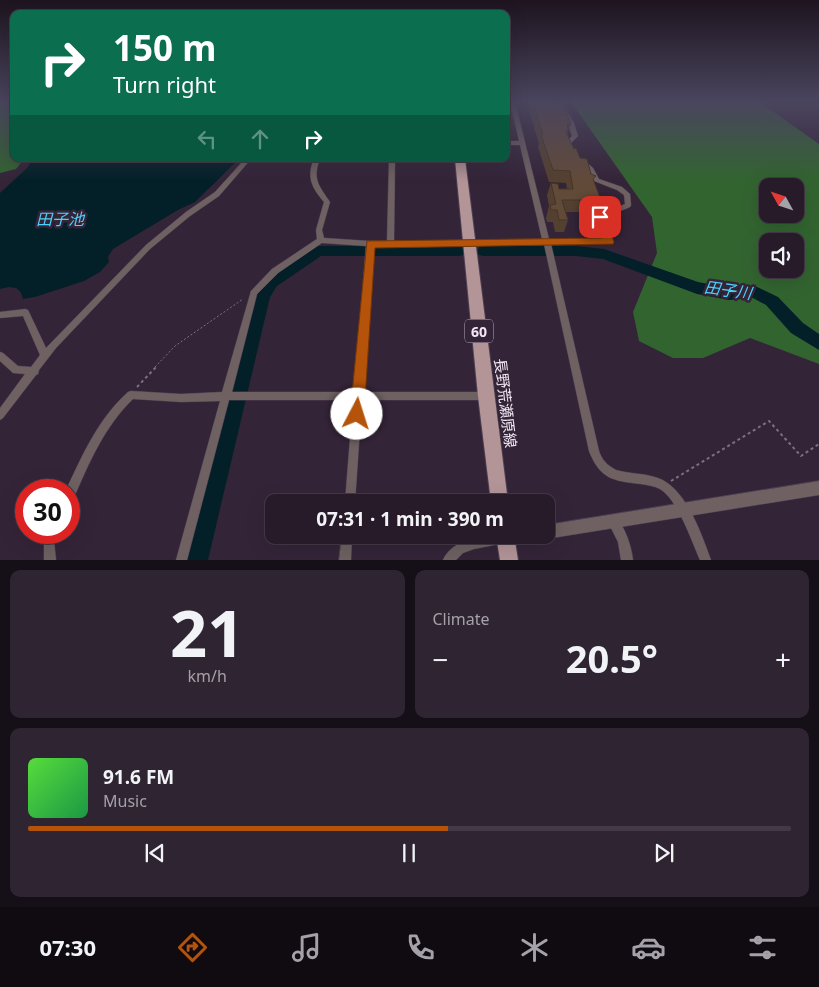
<!DOCTYPE html>
<meta charset="utf-8">
<style>
:root{--surface:#271b2a;--page:#2f2432;--text:#f1f3f6;--muted:#a4a1a8;--line:#433947;--accent:#b45309}
body{margin:0;font-family:"Noto Sans","Noto Sans JP",sans-serif;background:var(--page);color:var(--text);height:100vh;display:flex;flex-direction:column;font-size:19px;white-space:nowrap}
*{box-sizing:border-box;margin:0}
p{font-size:16px;color:var(--muted)}
.icon{flex:none;width:28px;height:28px;fill:none;stroke:currentColor;stroke-width:2;stroke-linecap:round;stroke-linejoin:round}
.map{position:relative;height:560px;overflow:hidden}
.drawer{display:flex;flex-direction:column;gap:10px;padding:10px;background:#150f17;flex:1}
.drawer>*{flex:none}
.guide{position:absolute;left:10px;top:10px;width:500px;height:152px;border-radius:10px;box-shadow:0 5px 20px #0002,0 0 0 1px var(--line);background:#0b6e4f;color:#fff;overflow:hidden}
.needle{width:32px;rotate:310deg}
.buttons{position:absolute;left:759px;top:178px;display:grid;gap:10px}
.buttons a{display:grid;place-items:center;width:45px;height:45px;border-radius:10px;background:var(--surface);box-shadow:0 5px 20px #0002,0 0 0 1px var(--line);font-size:25px}
.speed{position:absolute;left:15px;top:479px;display:flex;gap:10px;font-size:25px;font-weight:700;text-align:center}
.speed>*{display:grid;place-content:center;width:65px;height:65px;border-radius:50%;background:var(--surface);box-shadow:0 5px 20px #0002,0 0 0 1px var(--line);line-height:1}
.speed .limit{border:8px solid #d22;background:#fff;color:#111}
.pin{position:absolute;display:grid;place-items:center;width:42px;height:42px;color:#fff;margin:-21px;border-radius:10px;box-shadow:0 2px 8px #0006}
.me{position:absolute;width:55px;margin:-28px;rotate:5deg;stroke-linejoin:round;filter:drop-shadow(0 0 4px #0008)}
.turn{display:flex;align-items:center;gap:18px;height:105px;padding:0 20px;font-size:22px}
.turn .icon{width:65px;height:65px;stroke-width:2.5}
.turn b{display:block;font-size:35px;line-height:42px}
.lanes{display:flex;align-items:center;height:48px;padding:0 20px;background:#0003;justify-content:center;gap:25px;direction:ltr}
.lanes .off{opacity:.35}
.big{font-size:38px;font-weight:700;line-height:1.1}
.drawer .widget{flex:1;display:flex;flex-direction:column;justify-content:center;gap:8px;min-width:0;padding:0 18px;border-radius:10px;background:var(--page)}
.drawer .dial{align-items:center;gap:0}
.dial b{font-size:65px;line-height:1}
.song{display:flex;align-items:center;gap:15px}
.cover{width:60px;height:60px;border-radius:8px;background:linear-gradient(135deg,hsl(110 70% 55%),hsl(140 70% 35%))}
.played{height:5px;border-radius:2px;background:linear-gradient(90deg,var(--accent) 55%,var(--line) 55%)}
.keys{display:flex;justify-content:space-around;direction:ltr}
.heat{display:flex;justify-content:space-between;align-items:center;font-size:28px;direction:ltr}
.drawer .tiles{flex:1;display:grid;gap:10px;grid-template-columns:1fr 1fr}
.widget:last-child{grid-column:span 2}
.trip{position:absolute;left:265px;top:494px;width:290px;height:50px;border-radius:10px;background:var(--surface);box-shadow:0 5px 20px #0002,0 0 0 1px var(--line);font-weight:700;line-height:50px;text-align:center}
.tab-bar{display:flex;height:80px;justify-content:space-around;align-items:center;background:#100b11;color:var(--muted)}
.tab-bar .icon{width:35px;height:35px}
.tab-bar .on{color:var(--accent)}
.tab-bar b{font-size:22px;color:var(--text)}
.map>svg:first-child{display:block}
.forest{fill:#326430;fill-rule:evenodd}
.water{fill:#032029}
.lines{fill:none;stroke-linecap:round;stroke-linejoin:round}
.river{fill:#032029;fill-rule:evenodd}
.minor-casing{stroke:#4e3f52;stroke-width:1}
.tertiary-casing{stroke:#4e3f52;stroke-width:1}
.primary-casing{stroke:#4e3f52;stroke-width:2}
.path-far1{stroke:#7d7081;stroke-width:1;stroke-dasharray:2 2;stroke-linecap:butt}
.path{stroke:#7d7081;stroke-width:2;stroke-dasharray:3 3;stroke-linecap:butt}
.minor{fill:#6f6162;fill-rule:evenodd}
.tertiary{fill:#6f6162;fill-rule:evenodd}
.primary{fill:#b39598;fill-rule:evenodd}
.wall{fill:#544030}
.building{fill:#624a38;stroke:#453427}
.route{fill:#b45309;stroke:#753606}
.labels{text-anchor:middle;dominant-baseline:central;stroke-width:5;stroke-linejoin:round;paint-order:stroke}
.shield{fill:#342438;stroke:#b8acbc;stroke-width:1}
.shield-label{font-size:14px;font-weight:bold;fill:#f1e7f4}
.street-label{font-size:15px;fill:#f1e7f4;stroke:#342438}
.water-label{font-size:16px;font-style:italic;fill:#4bd2fa;stroke:#342438}
</style>
<div class="map">
<svg width="819" height="560" viewBox="0 0 819 560">
<rect width="100%" height="100%" fill="#342438"/>
<!-- forest -->
<g class="forest">
<path d="M0,102H14V159H24L16,169L0,173Z"/>
<path d="M571,102H760L819,144V364L750,338L703,358H673L639,341L633,312L657,253L652,217ZM768,186H795V214H768ZM768,241H795V269H768Z"/>
</g>
<!-- water -->
<path class="water" d="M33,159H239L195,202L178,210L113,249L108,257L109,262L100,272L84,281L35,297L23,299C20,286 12,286 0,289V193L27,168Z"/>
<g class="lines">
<!-- river -->
<g class="river">
<path d="M318,246H459L464,247L466,251L464,255L459,256H321L277,286L270,297L208,560H186L255,295L267,278Z"/>
<path d="M484,246H576L604,249L698,282L729,288L755,286L778,297L803,323L819,334V350L791,333L766,305L753,298L729,300L697,294L603,259L576,256H484L479,255L477,251L479,247Z"/>
</g>
<defs>
<g id="minor">
<path d="M510,102H515L549,239L605,238L597,217L598,215L625,204L624,195L617,190L594,181L588,170L580,162V160H584L593,168L599,179L622,187L630,194L631,205L630,207L604,218L612,241L611,243L551,244L599,451C602,460 607,465 616,470C630,474 644,473 658,478C686,488 701,533 711,560H700C691,540 678,500 660,489C654,486 647,485 641,484C613,481 600,479 589,451L544,244L373,247L363,392H486L489,393L491,396L489,399L486,400H362L355,502H345L353,400H229L187,560H176L220,401L181,402L133,399C104,427 89,463 73,500L69,501V490H66C83,454 98,419 128,392L131,391L181,394L222,392L251,291L272,269L317,239L316,230L324,202C312,188 306,177 314,159H320C312,179 319,186 330,202L322,230L324,238L370,241H387L389,159H395L394,241L542,239L520,145H506V141H519ZM322,243L366,246L354,392H232L257,294L278,273Z"/>
<path d="M559,102H564V107L574,123L578,136L570,144L572,147L569,149L567,148L564,144L572,136L568,123L558,107Z"/>
<path d="M245,159H251L219,196L190,216L150,249L56,348L39,370L38,374L36,375L3,418L0,420V408L25,374L13,373L0,361V352L3,353L18,366L31,367L40,355L23,316L0,318V312L25,309L28,310L46,348L146,245L186,212L215,192Z"/>
<path d="M613,517C624,521 632,548 633,560H621L618,542L608,522L609,518Z"/>
<path d="M46,532H57L54,540L56,560H44V540Z"/>
<path d="M342,535H352L351,560H339Z"/>
<path d="M490,535H509L510,538L509,542L505,543L474,549L463,553L456,560H443C451,542 473,538 490,535Z"/>
</g>
<g id="tertiary">
<path d="M819,481V495L546,539L540,535H546V525Z"/>
<path d="M499,535H532L530,540C521,544 509,547 500,543L498,538Z"/>
</g>
<g id="primary">
<path d="M455,159H465L508,502H491L478,396Z"/>
<path d="M496,535H514L518,560H500Z"/>
</g>
</defs>
<!-- minor casing -->
<use href="#minor" class="minor-casing"/>
<!-- tertiary casing -->
<use href="#tertiary" class="tertiary-casing"/>
<!-- primary casing -->
<use href="#primary" class="primary-casing"/>
<!-- path-far1 -->
<path class="path-far1" d="M155,367L175,346L243,299"/>
<!-- path -->
<g class="path">
<path d="M137,387L157,366"/>
<path d="M671,481L769,421L801,456L819,444"/>
</g>
<!-- minor -->
<use href="#minor" class="minor"/>
<!-- tertiary -->
<use href="#tertiary" class="tertiary"/>
<!-- primary -->
<use href="#primary" class="primary"/>
</g>
<!-- wall -->
<path class="wall" d="M531,102H546L547,104L571,124L567,135L574,149L591,174L601,200L595,212H566L568,220L564,232H555L553,222H547L546,218L549,206L547,195L551,183L559,189H567L566,183L549,182L538,147L539,144L529,110Z"/>
<!-- building -->
<path class="building" d="M533,102H546L547,104H563L571,124H567L568,129L566,132L574,149L576,148L580,158L587,159L591,174L596,176L593,179L601,200H562L568,220H559L557,210H551L550,205L556,204L551,183L558,184L559,189H573L570,171L553,170L541,135H543Z"/>
<!-- sky -->
<linearGradient id="sky" x2="0" y2="1"><stop stop-color="#1d141f"/><stop offset="0.56" stop-color="#4a455e"/><stop offset="1" stop-color="#4a455e" stop-opacity="0"/></linearGradient>
<rect width="819" height="181" fill="url(#sky)"/>
<!-- route -->
<path class="route" d="M600,213L605,217L614,242L613,244L375,248L364,414L362,418L357,420L352,418L350,414L367,241L602,238L595,217Z"/>
<g class="labels">
<!-- shield labels -->
<rect class="shield" x="465" y="319.5" width="28" height="23" rx="4"/>
<g class="shield-label">
<text x="479" y="331">60</text>
</g>
<!-- street labels -->
<g class="street-label">
<text transform="translate(506 403) rotate(83)">長野荒瀬原線</text>
</g>
<!-- water labels -->
<g class="water-label">
<text x="60" y="219">田子池</text>
<text transform="translate(728 290) rotate(8)">田子川</text>
</g>
</g>
</svg>
<div class="buttons">
<a><svg class="needle" viewBox="-14 -14 28 28"><path d="M0-13l5 13h-10z" fill="#e53935"/><path d="M0 13l5-13h-10z" fill="#a4a1a8"/></svg></a>
<a><svg class="icon" aria-label="sound" viewBox="0 0 24 24"><path d="M4 9h4l5-4v14l-5-4H4zM17 9q2 3 0 6"/></svg></a>
</div>
<div class="speed"><div class="limit">30</div></div>
<div class="pin" style="left:600px;top:217px;background:#d93025"><svg class="icon" aria-label="arrive" viewBox="0 0 24 24"><path d="M6 21V4h12l-3 4 3 4H6"/></svg></div>
<svg class="me" style="left:357px;top:414px" viewBox="-20 -20 40 40"><circle r="19" fill="#fff"/><path d="M0-13L10 11 0 6-10 11z" fill="#b45309"/></svg>
<div class="trip">07:31 · 1 min · 390 m</div>
<div class="guide">
<div class="turn"><svg class="icon" aria-label="right" viewBox="0 0 24 24"><path d="M7 20v-9h11M14 6l5 5-5 5"/></svg><div><b>150 m</b>Turn right</div></div>
<div class="lanes"><svg class="icon off" aria-label="left" viewBox="0 0 24 24"><path d="M17 20v-9H6M10 6l-5 5 5 5"/></svg><svg class="icon off" aria-label="ahead" viewBox="0 0 24 24"><path d="M12 20V5M6 11l6-6 6 6"/></svg><svg class="icon" aria-label="right" viewBox="0 0 24 24"><path d="M7 20v-9h11M14 6l5 5-5 5"/></svg></div>
</div>
</div>
<section class="drawer">
<div class="tiles">
<div class="widget dial"><b>21</b><p>km/h</p></div>
<div class="widget"><p>Climate</p>
<div class="heat"><a>−</a><b class="big">20.5°</b><a>+</a></div>
</div>
<div class="widget">
<div class="song"><i class="cover"></i><div><b>91.6 FM</b><p>Music</p></div></div>
<div class="played"></div>
<div class="keys"><svg class="icon" aria-label="previous" viewBox="0 0 24 24"><path d="M18 5L8 12l10 7zM5 5v14"/></svg><svg class="icon" aria-label="pause" viewBox="0 0 24 24"><path d="M8 5v14M16 5v14"/></svg><svg class="icon" aria-label="next" viewBox="0 0 24 24"><path d="M6 5l10 7-10 7zM19 5v14"/></svg></div>
</div>
</div>
</section>
<nav class="tab-bar">
<b>07:30</b>
<svg class="icon on" aria-label="directions" viewBox="0 0 24 24"><path d="M12 3l9 9-9 9-9-9zM9 14v-3h6M13 9l2 2-2 2"/></svg>
<svg class="icon" aria-label="music" viewBox="0 0 24 24"><path d="M9 18V5l10-2v13"/><circle cx="6" cy="18" r="3"/><circle cx="16" cy="16" r="3"/></svg>
<svg class="icon" aria-label="phone" viewBox="0 0 24 24"><path d="M5 4h4l2 5-3 2q2 4 5 5l2-3 5 2v4C11 20 4 13 5 4z"/></svg>
<svg class="icon" aria-label="climate" viewBox="0 0 24 24"><path d="M12 3v18M4 7l16 10M4 17L20 7"/></svg>
<svg class="icon" aria-label="car" viewBox="0 0 24 24"><path d="M5 17H2v-5l4-1 3-4h7l3 4 3 1v5h-3M9 17h6M6 11h13"/><circle cx="7" cy="17" r="2"/><circle cx="17" cy="17" r="2"/></svg>
<svg class="icon" aria-label="filters" viewBox="0 0 24 24"><path d="M4 7h16M4 17h16"/><circle cx="9" cy="7" r="2"/><circle cx="15" cy="17" r="2"/></svg>
</nav>
